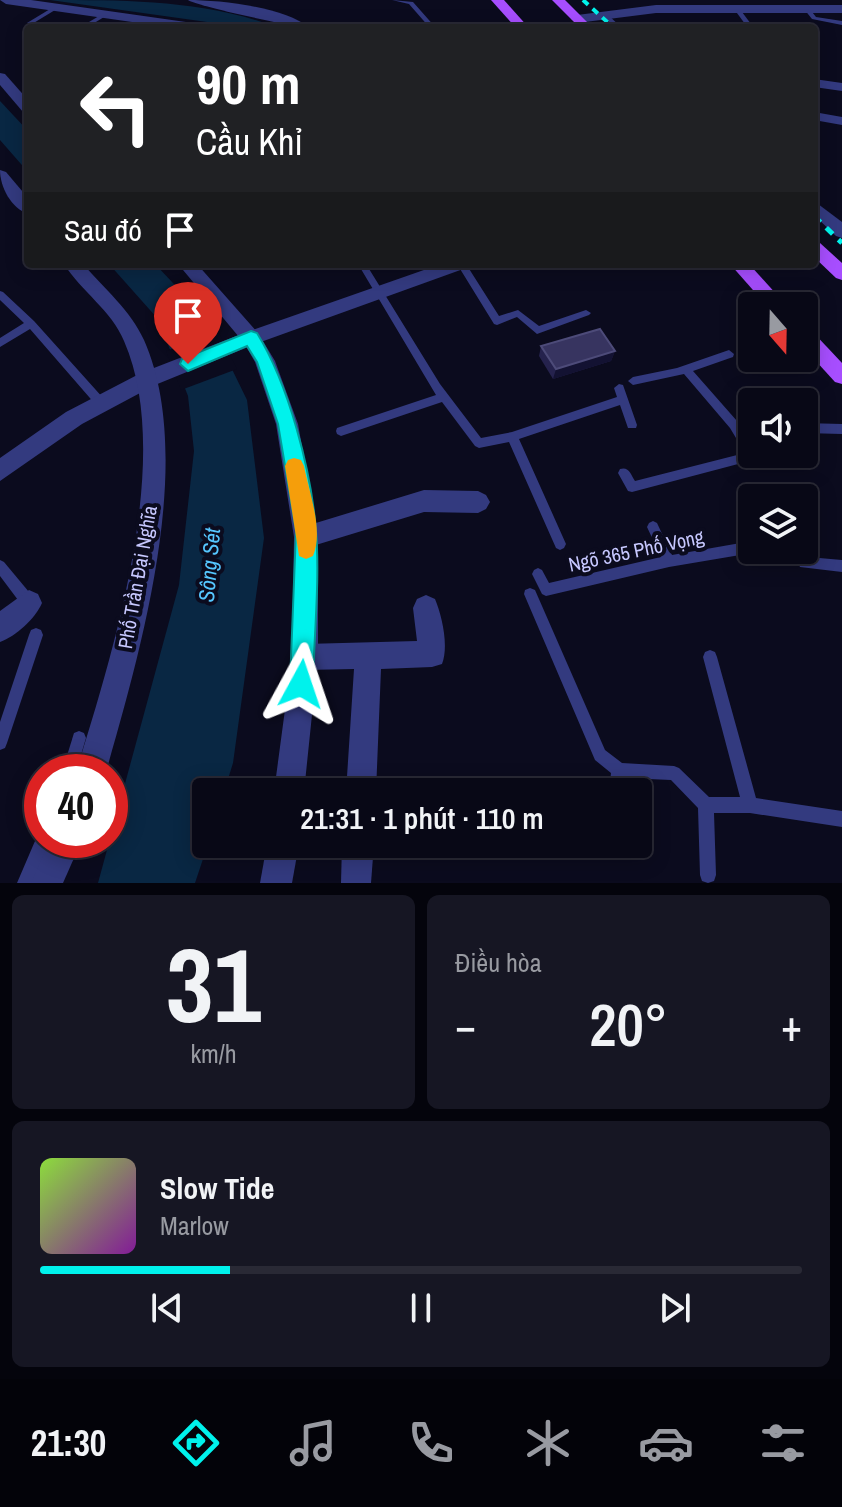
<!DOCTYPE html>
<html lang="vi">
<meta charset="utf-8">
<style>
:root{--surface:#080816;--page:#161623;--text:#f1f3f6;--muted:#989aa1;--line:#292935;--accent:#00f2ec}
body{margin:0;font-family:"Archivo Narrow",sans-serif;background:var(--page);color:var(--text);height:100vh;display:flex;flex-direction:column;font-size:30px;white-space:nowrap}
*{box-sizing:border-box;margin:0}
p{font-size:26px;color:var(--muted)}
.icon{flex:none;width:44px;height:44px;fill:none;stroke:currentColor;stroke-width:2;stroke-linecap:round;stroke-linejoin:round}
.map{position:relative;height:883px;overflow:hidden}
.panel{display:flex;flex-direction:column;gap:12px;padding:12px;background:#04040c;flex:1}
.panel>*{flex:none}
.hud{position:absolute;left:24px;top:24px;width:794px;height:244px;border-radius:8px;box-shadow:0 4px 20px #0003,0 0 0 2px var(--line);background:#202124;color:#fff;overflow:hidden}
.needle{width:52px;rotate:160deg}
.fabs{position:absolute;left:738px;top:292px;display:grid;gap:16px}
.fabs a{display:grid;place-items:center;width:80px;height:80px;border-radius:8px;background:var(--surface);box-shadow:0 4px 20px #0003,0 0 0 2px var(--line);font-size:40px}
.speed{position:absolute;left:24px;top:754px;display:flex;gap:16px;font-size:40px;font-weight:700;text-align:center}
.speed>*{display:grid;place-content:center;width:104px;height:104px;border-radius:50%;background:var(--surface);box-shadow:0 4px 20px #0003,0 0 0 2px var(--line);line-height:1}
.speed .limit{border:12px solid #d22;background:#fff;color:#111}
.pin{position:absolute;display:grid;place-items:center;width:68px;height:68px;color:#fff;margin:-82px -34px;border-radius:50% 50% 50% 0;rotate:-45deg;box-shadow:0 0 8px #0007}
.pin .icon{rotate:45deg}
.me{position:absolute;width:88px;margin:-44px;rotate:5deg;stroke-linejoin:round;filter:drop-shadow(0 0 6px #0008)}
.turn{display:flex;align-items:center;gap:28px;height:168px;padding:0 40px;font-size:36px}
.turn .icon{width:104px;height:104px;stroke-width:2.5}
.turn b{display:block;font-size:56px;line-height:68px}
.then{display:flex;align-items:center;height:76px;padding:0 40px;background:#0003;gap:16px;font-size:30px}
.big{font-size:60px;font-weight:600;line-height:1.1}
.panel .tile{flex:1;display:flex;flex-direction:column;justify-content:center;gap:12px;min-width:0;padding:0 28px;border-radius:12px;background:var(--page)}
.panel .dial{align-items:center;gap:0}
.dial b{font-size:104px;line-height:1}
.song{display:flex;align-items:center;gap:24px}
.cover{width:96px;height:96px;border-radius:12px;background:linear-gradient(135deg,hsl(90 70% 55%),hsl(290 70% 35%))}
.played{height:8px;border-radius:4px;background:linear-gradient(90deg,var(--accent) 25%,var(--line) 25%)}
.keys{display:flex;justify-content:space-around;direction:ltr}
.heat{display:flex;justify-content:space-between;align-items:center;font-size:44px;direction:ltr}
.panel .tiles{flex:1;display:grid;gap:12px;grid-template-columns:1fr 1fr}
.tile:last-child{grid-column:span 2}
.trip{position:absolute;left:192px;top:778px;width:460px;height:80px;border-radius:8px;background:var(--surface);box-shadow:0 4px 20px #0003,0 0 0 2px var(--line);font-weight:600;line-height:80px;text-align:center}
.tabs{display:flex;height:128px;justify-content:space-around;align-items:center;background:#030309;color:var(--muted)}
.tabs .icon{width:56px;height:56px}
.tabs .selected{color:var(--accent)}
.tabs b{font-size:36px;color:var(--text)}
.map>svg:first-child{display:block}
.water{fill:#092743}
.pier{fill:#0b0b1e}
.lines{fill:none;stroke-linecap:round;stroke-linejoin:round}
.service{fill:#333a7f;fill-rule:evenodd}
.minor{fill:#333a7f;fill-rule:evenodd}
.tertiary{fill:#333a7f;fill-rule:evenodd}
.primary{fill:#a74eff;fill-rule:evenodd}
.rail-far1{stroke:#00f2ec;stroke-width:4;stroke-dasharray:7 6;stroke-linecap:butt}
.rail{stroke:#00f2ec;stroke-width:5;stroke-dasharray:9 8;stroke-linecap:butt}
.wall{fill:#25224d}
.shaded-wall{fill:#131232}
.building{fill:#373460;stroke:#4d4b79;stroke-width:2}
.route{fill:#00f2ec;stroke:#009d99;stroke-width:2}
.slow{fill:#f59e0b}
.labels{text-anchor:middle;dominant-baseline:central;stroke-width:8;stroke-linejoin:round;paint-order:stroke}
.street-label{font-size:20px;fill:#c7c8ff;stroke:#0b0b1e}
.water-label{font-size:22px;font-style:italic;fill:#55c6ff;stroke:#0b0b1e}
</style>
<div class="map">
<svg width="842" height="883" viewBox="0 0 842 883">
<rect width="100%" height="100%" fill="#0b0b1e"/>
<!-- water -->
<g class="water">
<path d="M50,0C126,0 206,0 279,28H227L207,22Z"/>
<path d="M0,101L28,131V172L0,140Z"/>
<path d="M109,264H155L208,320L247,400L264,538L233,763L224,792H206L208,844L195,883H98L179,585L194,451L188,396L158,319Z"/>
</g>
<!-- pier -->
<path class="pier" d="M218,331L237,369L181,390L166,351Z"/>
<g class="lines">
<!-- service -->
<g class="service">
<path d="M392,0L413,2L436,28H430L409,4Z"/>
<path d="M55,6L60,7L32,24L27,23Z"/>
<path d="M735,8H739L754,28H748L734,9Z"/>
<path d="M805,8H809L816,17L842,21V25L812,19L804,9Z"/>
<path d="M104,13L109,14L86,28H79Z"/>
<path d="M605,13L607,14L622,28H615L603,16V14Z"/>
<path d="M25,45L28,46V50L22,47Z"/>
<path d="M358,264H366L440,384L481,438L512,432L617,397L614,388L619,384L623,385L637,425L636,428H628L620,405L519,439L566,544L564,548L560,550L556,548L509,442L479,448L475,446L442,402L341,436L337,434L336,431L337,428L436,395Z"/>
<path d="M457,264H466L499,316L518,310L539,326L586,310L591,313L589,315L537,334L517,317L497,325L494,324Z"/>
<path d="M0,291L3,292L34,321L104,399L105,402L104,405H96L30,329L0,347V338L24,323L0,300Z"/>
<path d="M729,350L734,354L733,357L693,371L737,421H752V431L743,430L752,445V454H758L759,456L757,459L632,492L628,491L618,473L620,469C629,466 631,475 635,481L745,453L730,428L684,374L633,385L628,381L633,377L677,368Z"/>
<path d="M804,423L842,424V434L804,433Z"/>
<path d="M653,521L657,523L672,555L752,541V550H757L752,553L669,567L546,596L542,594L532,574L534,570L538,568L542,570L549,583L661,557L647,527L649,523Z"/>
<path d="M804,549L808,557L842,560V572L800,567L792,550Z"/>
<path d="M0,560L4,562L34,598L35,603L34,608L29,609L24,608L0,576Z"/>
<path d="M530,588L535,590L605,750L622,763L674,766L679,768L709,797H740L703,657L705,652L710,650L715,652L717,657L756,798L842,811V827L750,813H714L716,875L714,881L708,883L702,881L700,875L698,808L671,780L626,778L625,792H609L611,773L595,760L524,594L525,590Z"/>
<path d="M36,628L41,630L43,635L7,743L5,748L0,750V722L29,635L31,630Z"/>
<path d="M79,731L84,733L86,738L76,772H62L74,733Z"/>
<path d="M42,833V840H52L33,883H17L38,834Z"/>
</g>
<!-- minor -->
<g class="minor">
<path d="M0,0H31L200,24L206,28H174L6,4Z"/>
<path d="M656,5H842V13H656L577,23L571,19L577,15Z"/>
<path d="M814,79L842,83V91L814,87Z"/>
<path d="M814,112L842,117V125L814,120Z"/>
<path d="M814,201L842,222V238L836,236L814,215Z"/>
<path d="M441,264H469L466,268L258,343L155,385L82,424L0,481V458L66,412L141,373L244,333Z"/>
<path d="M424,490L478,491L486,495L490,502L486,509L478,513L424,512L306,548L297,545L294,537L297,529L306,526Z"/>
<path d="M29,590L38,594L42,603C35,619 16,636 0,642V611Z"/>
<path d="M426,595L435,599C442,616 449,646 442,664L432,667L381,669L376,792H346L354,669L305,670L295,667L292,657L295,647L305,644L417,641L413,608L417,599Z"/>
<path d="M342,844H374L371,883H341Z"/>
</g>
<!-- tertiary -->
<g class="tertiary">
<path d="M188,0C221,0 284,7 310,28C298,28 196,6 188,0Z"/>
<path d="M0,73L5,74L28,100V113L23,112L0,85Z"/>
<path d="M0,170L6,172L28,198V214C11,208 0,187 0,170Z"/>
<path d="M64,264H83C104,288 131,311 144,340C197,460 140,652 106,772H76C112,656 175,457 124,341C112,311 81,291 64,264Z"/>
<path d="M178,264H197L258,333L275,361L298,424L318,537V657L304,792H274L292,657L294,537L276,424L255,362L244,343Z"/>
<path d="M50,840H82L63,883H31Z"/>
<path d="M267,844H299L292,883H260Z"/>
</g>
<!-- primary -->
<g class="primary">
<path d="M491,0H504L529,28H516Z"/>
<path d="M552,0H565L593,28H580Z"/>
<path d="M814,241L820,243L842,263V280L836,278L814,257Z"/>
<path d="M730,264H749L787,306H767Z"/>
<path d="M804,328L811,330L842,363V384L835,382L804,348Z"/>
</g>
<!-- rail-far1 -->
<path class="rail-far1" d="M583,0L614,28"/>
<!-- rail -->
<path class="rail" d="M814,216L842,243"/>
</g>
<!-- wall -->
<path class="wall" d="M541,346L615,351L611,361L553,379L539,356Z"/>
<!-- shaded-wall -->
<path class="shaded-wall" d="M615,351L611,361L553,379L556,369Z"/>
<!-- building -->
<path class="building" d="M600,329L615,351L556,369L541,346Z"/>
<!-- route -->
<path class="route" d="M251,331L257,333C289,385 311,470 316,531C320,579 314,635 313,684L309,692L301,695L293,692L290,684L296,531L278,424L257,362L247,346L188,371L180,364L182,359Z"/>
<!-- slow -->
<path class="slow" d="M294,458L301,460L304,466C309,492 324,531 313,556L306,559L299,556L285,466L288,460Z"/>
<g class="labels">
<!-- street labels -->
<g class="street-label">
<text transform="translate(636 550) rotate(-12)">Ngõ 365 Phố Vọng</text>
<text transform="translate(137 577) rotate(-80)">Phố Trần Đại Nghĩa</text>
</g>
<!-- water labels -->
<g class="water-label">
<text transform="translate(209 565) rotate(-85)">Sông Sét</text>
</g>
</g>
</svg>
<div class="fabs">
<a><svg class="needle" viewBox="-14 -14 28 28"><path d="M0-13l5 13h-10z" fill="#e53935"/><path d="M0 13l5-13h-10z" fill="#989aa1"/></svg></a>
<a><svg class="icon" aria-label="sound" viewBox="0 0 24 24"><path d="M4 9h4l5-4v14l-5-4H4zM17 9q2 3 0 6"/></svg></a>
<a><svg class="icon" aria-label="layers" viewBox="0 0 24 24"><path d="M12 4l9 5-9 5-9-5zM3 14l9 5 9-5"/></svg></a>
</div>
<div class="speed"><div class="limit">40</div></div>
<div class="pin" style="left:188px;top:364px;background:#d93025"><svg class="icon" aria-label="arrive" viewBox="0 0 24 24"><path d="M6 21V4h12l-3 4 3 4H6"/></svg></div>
<svg class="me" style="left:301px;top:684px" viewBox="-20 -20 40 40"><path d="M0-17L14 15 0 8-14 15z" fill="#00f2ec" stroke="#fff" stroke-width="4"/></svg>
<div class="trip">21:31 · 1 phút · 110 m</div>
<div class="hud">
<div class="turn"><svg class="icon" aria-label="left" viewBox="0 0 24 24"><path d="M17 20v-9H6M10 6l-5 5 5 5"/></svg><div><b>90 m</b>Cầu Khỉ</div></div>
<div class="then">Sau đó<svg class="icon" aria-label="arrive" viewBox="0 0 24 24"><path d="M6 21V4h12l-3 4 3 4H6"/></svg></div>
</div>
</div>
<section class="panel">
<div class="tiles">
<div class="tile dial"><b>31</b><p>km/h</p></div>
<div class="tile"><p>Điều hòa</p>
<div class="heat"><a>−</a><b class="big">20°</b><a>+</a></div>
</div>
<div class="tile">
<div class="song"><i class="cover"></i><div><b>Slow Tide</b><p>Marlow</p></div></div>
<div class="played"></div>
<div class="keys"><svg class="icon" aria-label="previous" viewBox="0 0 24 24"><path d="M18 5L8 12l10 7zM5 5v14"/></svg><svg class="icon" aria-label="pause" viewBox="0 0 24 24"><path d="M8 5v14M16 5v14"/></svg><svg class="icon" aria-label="next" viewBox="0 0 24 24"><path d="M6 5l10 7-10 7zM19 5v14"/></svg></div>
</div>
</div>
</section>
<nav class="tabs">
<b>21:30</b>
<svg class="icon selected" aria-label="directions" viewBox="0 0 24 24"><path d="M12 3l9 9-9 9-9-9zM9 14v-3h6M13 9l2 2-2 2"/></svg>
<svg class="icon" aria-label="music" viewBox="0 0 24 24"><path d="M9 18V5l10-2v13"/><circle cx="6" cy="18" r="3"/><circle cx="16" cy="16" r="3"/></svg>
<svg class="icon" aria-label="phone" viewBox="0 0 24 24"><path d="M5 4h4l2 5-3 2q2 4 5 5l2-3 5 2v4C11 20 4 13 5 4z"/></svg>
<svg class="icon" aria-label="climate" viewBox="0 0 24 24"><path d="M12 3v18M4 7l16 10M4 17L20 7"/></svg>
<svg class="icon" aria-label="car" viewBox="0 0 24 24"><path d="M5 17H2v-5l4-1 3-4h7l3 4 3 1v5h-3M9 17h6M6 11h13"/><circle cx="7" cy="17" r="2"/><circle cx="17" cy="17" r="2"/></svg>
<svg class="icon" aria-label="filters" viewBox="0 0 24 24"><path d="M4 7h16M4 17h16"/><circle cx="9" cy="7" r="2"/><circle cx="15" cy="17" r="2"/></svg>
</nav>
